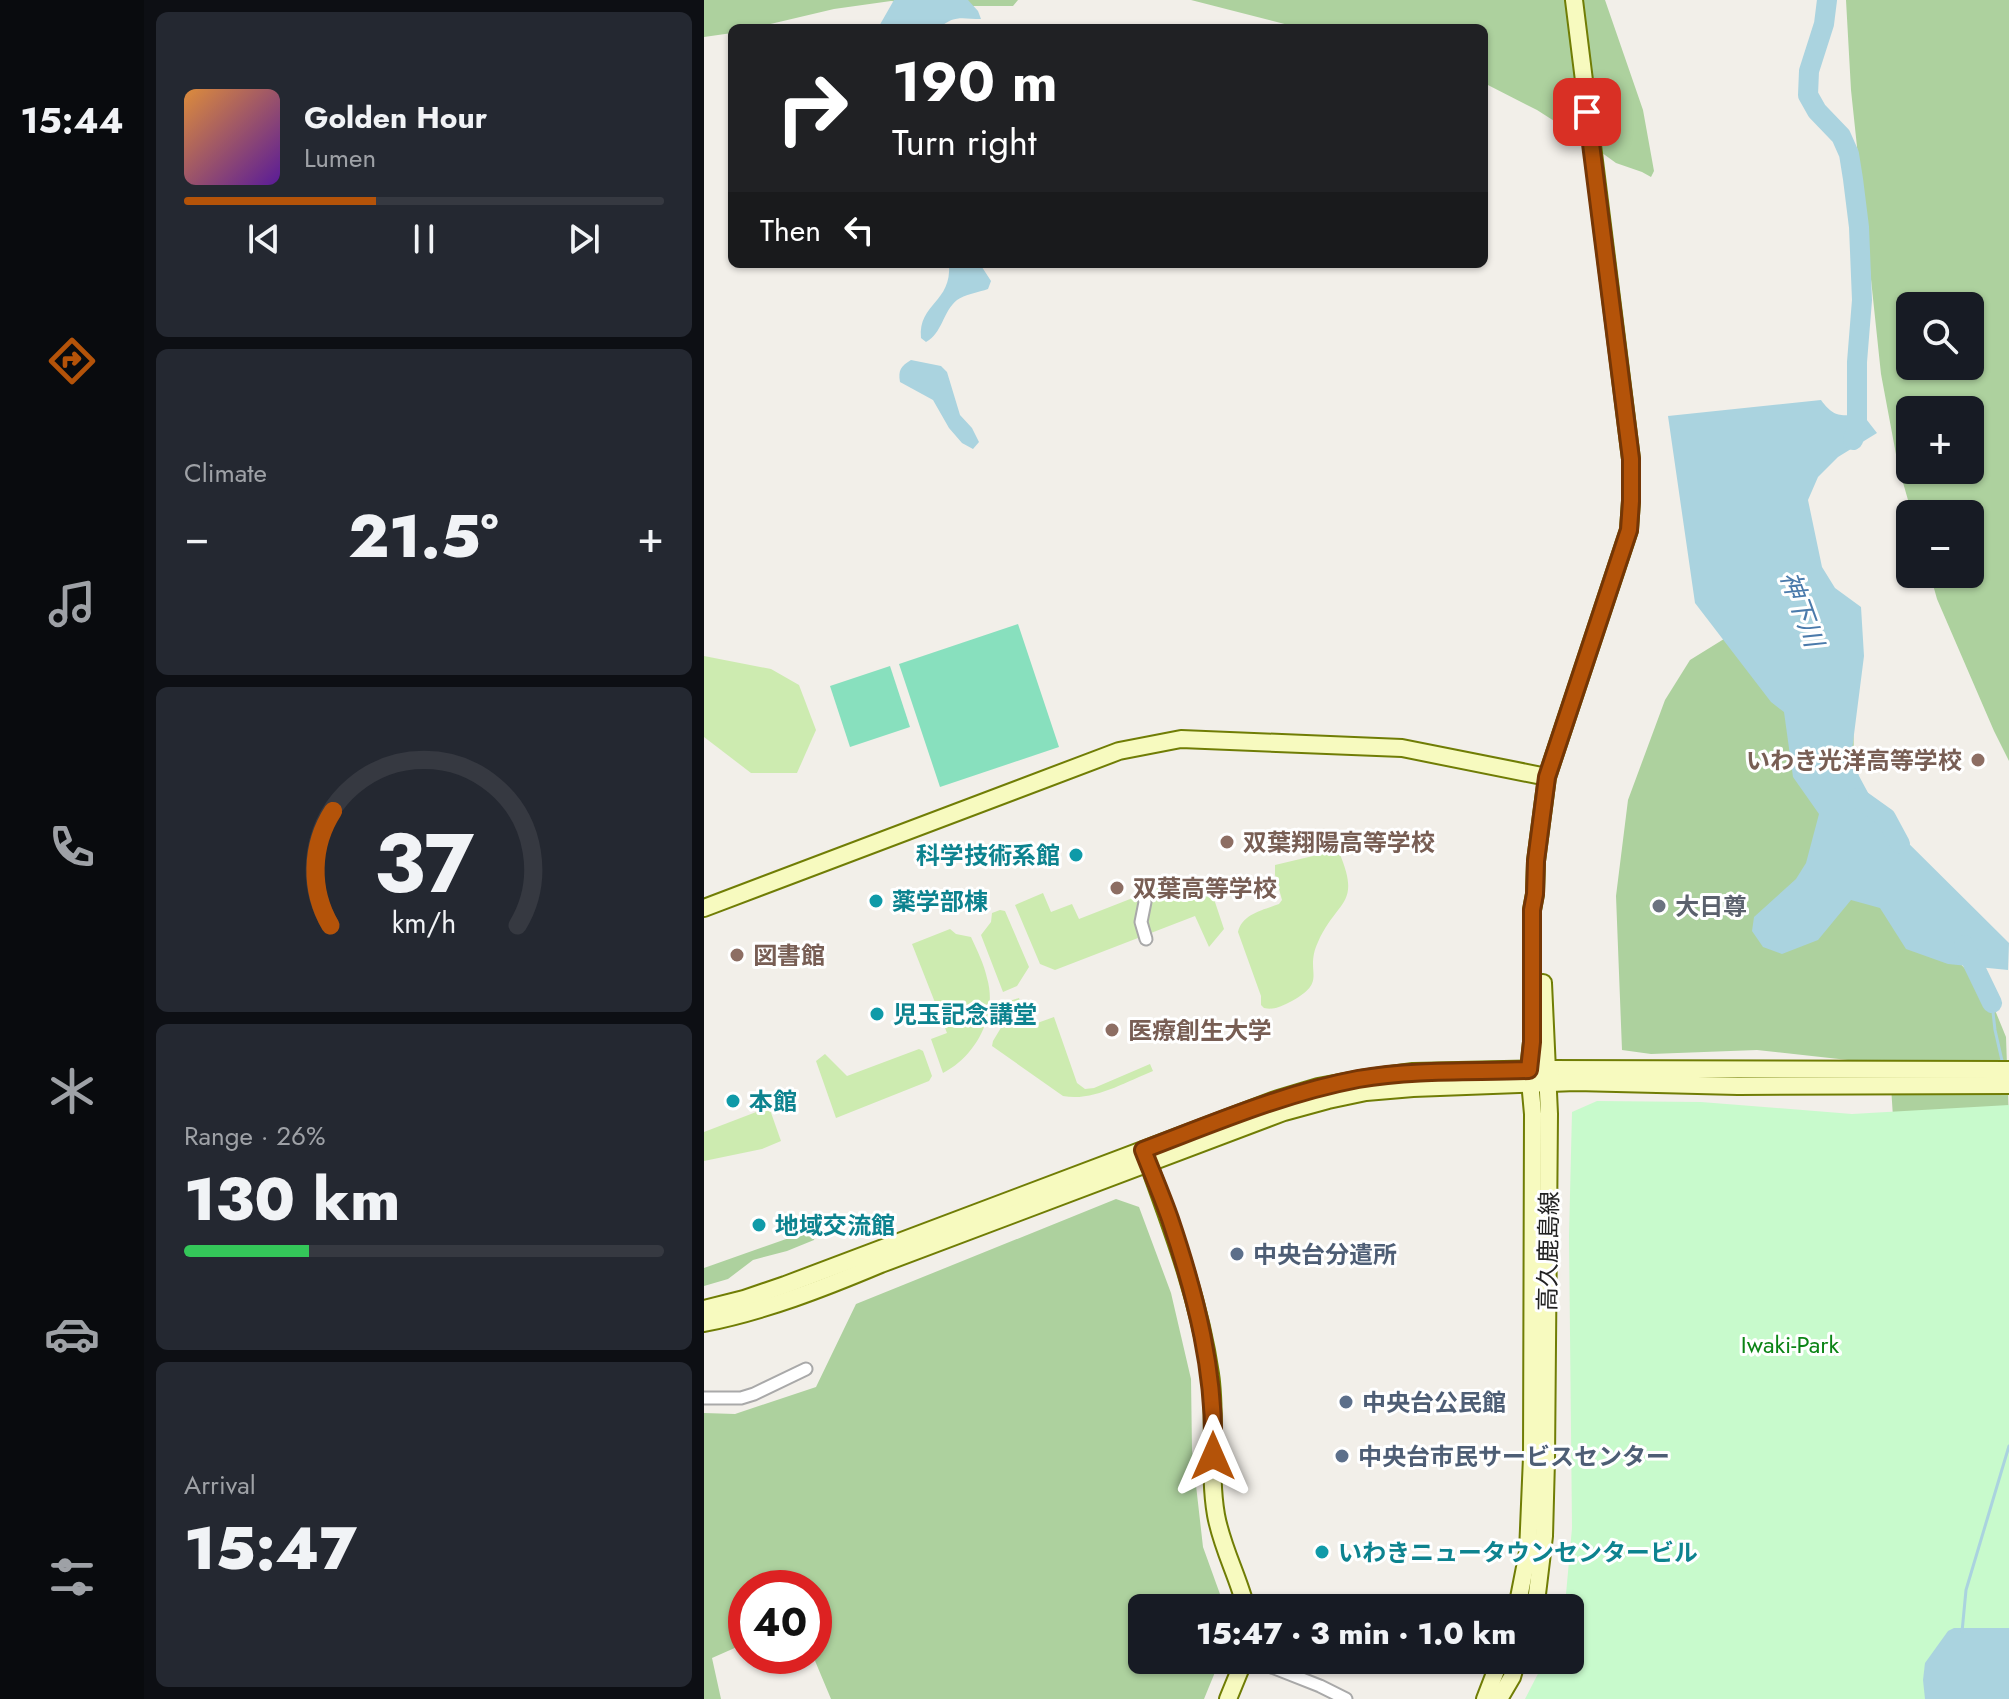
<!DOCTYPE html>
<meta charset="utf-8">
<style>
:root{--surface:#171b24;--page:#242831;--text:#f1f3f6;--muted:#9ea1a6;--line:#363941;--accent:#b45309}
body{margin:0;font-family:Jost,"Noto Sans JP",sans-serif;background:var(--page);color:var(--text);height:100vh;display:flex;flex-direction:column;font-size:30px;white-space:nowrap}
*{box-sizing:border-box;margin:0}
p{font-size:26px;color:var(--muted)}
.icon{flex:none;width:44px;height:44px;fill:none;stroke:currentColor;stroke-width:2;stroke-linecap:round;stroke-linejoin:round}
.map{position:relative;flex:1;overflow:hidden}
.sheet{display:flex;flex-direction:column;gap:12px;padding:12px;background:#0d0f14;width:560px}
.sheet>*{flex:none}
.banner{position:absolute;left:24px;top:24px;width:760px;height:244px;border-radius:12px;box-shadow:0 2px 6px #0004;background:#202124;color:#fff;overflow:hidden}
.controls{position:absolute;left:1192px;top:292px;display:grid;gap:16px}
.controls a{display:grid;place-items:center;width:88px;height:88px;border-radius:12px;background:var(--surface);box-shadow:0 2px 6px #0004;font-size:40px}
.speed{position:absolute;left:24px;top:1570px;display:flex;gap:16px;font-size:40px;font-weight:700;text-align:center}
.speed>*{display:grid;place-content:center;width:104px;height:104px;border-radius:50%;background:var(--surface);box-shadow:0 2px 6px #0004;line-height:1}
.speed .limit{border:12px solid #d22;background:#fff;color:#111}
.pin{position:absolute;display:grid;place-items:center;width:68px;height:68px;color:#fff;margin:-34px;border-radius:16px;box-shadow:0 4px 12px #0006}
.me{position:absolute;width:88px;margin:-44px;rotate:0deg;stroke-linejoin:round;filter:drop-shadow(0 0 6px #0008)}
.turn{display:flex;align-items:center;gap:28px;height:168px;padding:0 32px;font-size:36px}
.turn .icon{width:104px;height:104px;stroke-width:2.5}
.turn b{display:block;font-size:56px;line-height:68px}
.then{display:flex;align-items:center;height:76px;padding:0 32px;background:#0003;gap:16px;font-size:30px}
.big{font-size:60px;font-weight:800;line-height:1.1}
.sheet .tile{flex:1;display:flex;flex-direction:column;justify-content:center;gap:12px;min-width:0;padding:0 28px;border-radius:12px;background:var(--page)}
.sheet .dial{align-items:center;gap:0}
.dial svg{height:208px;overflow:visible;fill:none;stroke:var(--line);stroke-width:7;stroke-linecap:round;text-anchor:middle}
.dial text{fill:var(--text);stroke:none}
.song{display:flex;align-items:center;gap:24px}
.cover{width:96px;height:96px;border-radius:12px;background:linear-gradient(135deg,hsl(30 70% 55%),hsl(270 70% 35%))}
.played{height:8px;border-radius:4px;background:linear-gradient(90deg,var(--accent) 40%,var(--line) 40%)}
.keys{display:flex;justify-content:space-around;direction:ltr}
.heat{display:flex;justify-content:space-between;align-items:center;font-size:44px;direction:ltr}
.charge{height:12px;border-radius:6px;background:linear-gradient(90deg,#34c759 26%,var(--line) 0)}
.trip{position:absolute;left:424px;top:1594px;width:456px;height:80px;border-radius:12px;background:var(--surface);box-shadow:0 2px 6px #0004;font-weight:800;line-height:80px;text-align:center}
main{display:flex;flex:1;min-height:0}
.tab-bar{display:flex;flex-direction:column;width:144px;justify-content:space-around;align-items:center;background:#090b0e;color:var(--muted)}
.tab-bar .icon{width:56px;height:56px}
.tab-bar .active{color:var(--accent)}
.tab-bar b{font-size:36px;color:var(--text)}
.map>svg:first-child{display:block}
.grass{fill:#cdebb0}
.forest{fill:#add19e;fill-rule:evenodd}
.park{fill:#c8facc}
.pitch{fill:#88e0be}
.water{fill:#aad3df}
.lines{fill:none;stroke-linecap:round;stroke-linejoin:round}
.stream{stroke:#aad3df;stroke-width:3}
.river{stroke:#aad3df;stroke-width:20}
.street-casing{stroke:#a9a9a9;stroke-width:15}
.secondary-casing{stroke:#707d05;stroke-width:20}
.street{stroke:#fff;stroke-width:11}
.secondary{stroke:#f7fabf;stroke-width:16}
.route-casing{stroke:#753606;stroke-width:20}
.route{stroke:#b45309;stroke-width:14}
.education-dot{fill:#8d6e63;stroke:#fff;stroke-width:3}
.culture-dot{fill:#0f9aa8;stroke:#fff;stroke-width:3}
.worship-dot{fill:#6b7280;stroke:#fff;stroke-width:3}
.service-dot{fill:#5c6f8a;stroke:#fff;stroke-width:3}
.labels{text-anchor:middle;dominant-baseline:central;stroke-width:6;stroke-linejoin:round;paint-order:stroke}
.education-label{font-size:24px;font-weight:bold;fill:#785e54;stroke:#fff;text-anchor:start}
.culture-label{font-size:24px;font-weight:bold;fill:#0d838f;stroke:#fff;text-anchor:start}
.worship-label{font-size:24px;font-weight:bold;fill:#5b616d;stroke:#fff;text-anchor:start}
.street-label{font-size:24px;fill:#222;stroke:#fff}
.service-label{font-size:24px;font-weight:bold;fill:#4e5e75;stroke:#fff;text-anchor:start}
.park-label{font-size:24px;fill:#0c8416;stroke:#fff}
.water-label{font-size:26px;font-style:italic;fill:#4a7aab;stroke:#fff}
</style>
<main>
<nav class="tab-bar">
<b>15:44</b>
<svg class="icon active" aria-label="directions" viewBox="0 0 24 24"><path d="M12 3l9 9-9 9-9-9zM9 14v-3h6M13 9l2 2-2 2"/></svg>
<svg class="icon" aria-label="music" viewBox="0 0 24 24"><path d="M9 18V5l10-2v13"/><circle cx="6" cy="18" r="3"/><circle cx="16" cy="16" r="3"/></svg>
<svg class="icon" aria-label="phone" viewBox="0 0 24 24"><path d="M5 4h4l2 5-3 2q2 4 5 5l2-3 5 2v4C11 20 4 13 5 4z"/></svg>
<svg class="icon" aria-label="climate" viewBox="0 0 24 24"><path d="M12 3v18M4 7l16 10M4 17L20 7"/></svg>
<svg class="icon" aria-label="car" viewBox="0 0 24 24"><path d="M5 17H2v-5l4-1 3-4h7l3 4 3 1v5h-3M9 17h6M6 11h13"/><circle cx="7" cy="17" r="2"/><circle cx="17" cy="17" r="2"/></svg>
<svg class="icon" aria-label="filters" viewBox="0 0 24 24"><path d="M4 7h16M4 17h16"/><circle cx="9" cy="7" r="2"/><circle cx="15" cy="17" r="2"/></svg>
</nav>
<section class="sheet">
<div class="tile">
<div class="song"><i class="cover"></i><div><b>Golden Hour</b><p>Lumen</p></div></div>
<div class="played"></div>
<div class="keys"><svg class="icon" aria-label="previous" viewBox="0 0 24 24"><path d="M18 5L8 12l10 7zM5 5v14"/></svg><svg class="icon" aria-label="pause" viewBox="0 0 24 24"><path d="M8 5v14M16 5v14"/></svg><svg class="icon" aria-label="next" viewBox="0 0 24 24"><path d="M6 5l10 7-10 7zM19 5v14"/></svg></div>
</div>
<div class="tile"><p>Climate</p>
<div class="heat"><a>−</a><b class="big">21.5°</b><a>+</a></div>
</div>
<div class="tile dial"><svg viewBox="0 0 100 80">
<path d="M14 69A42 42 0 1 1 86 69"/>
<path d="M14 69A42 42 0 0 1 15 25" stroke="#b45309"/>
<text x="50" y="56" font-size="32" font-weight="700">37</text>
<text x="50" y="72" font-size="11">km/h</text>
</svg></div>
<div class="tile"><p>Range · 26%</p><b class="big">130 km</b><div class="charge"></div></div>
<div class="tile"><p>Arrival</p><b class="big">15:47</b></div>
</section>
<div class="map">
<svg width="1305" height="1699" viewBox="0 0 1305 1699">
<rect width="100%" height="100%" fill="#f2efe9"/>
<!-- grass -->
<g class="grass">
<path d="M0,656L67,669L95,685L112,730L93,773H47L0,737Z"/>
<path d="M630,851L635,852C658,906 633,899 614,942C599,974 627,981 584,1003C575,1007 570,1010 560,1008L557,1005V996L534,932C538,914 559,910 575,904L578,900L571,875V865Z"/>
<path d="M485,876L489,886L504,881L520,929L505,947L491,916L351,970L336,964L311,905L339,893L347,912L368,904L375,919Z"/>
<path d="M296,910L301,911L325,967L313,986L299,992L277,935L287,922L288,913Z"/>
<path d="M246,929L252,934L267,937C273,950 280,964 283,978C294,1015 272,1056 239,1073L227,1039L243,1033L208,944Z"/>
<path d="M315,998L325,1026L350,1017L373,1083L381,1089L390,1088L446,1064L449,1071C421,1082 389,1102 359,1096L288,1046L289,1041L298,1026L299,1003Z"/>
<path d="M215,1049L219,1051L228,1076L225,1081L132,1118L112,1061L121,1054L143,1076Z"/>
<path d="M65,1107L77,1141L58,1149L0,1161V1132Z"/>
</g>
<!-- forest -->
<g class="forest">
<path d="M0,0H314L309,6H243L187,1L130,9L49,28H28V33L0,37Z"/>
<path d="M487,0H901L939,110L950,171L947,177L938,172L912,163L883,142L833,110L780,83V28H596Z"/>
<path d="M1142,0H1305V761L1290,731L1233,599L1226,574H1266V514H1208L1194,465L1177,374L1147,90ZM1266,306V366H1206V306ZM1266,410V470H1206V410Z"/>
<path d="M1028,634L1149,712L1151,805L1251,958L1284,993L1302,1037L1305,1121L843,1699L1189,1117L1186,1071L1171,1063L1053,1050L947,1054L918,1050L912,896L924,800L961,700L986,660Z"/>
<path d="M412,1199L435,1207L467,1293L487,1379L488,1450L499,1547L521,1608H438V1660H516L500,1699H127L109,1656L110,1645L120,1628L110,1613V1588H42V1643L8,1658L17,1699H0V1413L31,1414L112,1387L152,1304Z"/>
<path d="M105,1231L112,1233L110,1240L83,1251L49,1260L24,1279L0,1286V1268Z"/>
</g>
<!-- park -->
<path class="park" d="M893,1101L997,1102L1148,1114L1305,1105V1699H821L841,1660H866V1608H858L862,1594L868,1528L865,1236L868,1112Z"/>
<!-- pitch -->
<g class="pitch">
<path d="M314,624L355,747L236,787L195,664Z"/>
<path d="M186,666L206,727L146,747L126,686Z"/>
</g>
<!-- water -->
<g class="water">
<path d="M190,0H264L274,11L277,19C259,19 251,14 235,28H174Z"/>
<path d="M245,264H276L287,281L284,289C275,292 260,295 253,300C239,311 238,334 222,342L217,338C214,303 248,303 245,264Z"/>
<path d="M207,360L237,366L243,372L256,415L268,428L275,442L269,449L258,443L245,428L229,400L196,382C194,370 197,366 207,360Z"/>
<path d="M1117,400C1131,419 1137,415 1159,415L1173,433L1134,457L1114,477L1104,500L1118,567L1131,588L1157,607L1160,656L1148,750L1155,776L1176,815L1305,943L1304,970L1244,964L1202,949L1176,908L1147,900L1114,940L1078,954L1059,947L1048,931L1050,917L1092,879L1102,863L1115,814L1089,777L1080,712L1067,702L991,603L964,416Z"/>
<path d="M1250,1628H1305V1699H1221L1219,1680L1221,1663L1244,1631Z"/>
</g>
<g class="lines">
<!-- stream -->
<g class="stream">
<path d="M1288,1003L1291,1030L1299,1065"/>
<path d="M1258,1632L1262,1590L1305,1446"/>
</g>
<!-- river -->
<g class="river">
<path d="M1123,0L1120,24L1105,71L1104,95L1113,111L1137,136L1145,154L1149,179L1155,227L1158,300L1153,362V430L1149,440"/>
<path d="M1154,798L1182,818L1196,844"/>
<path d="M1260,945L1288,1003"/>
</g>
<defs>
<g id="street">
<path d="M439,894L441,902L437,922L442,939"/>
<path d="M0,1398H37L50,1394L102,1369"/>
<path d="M550,1660L616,1686L642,1699"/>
</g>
<g id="secondary">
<path d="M0,908L415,751L477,739L698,748L843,777"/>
<path d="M442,1157C468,1228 495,1299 506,1374C513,1421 504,1469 512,1515C518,1548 534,1576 542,1608"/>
<path d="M0,1309L40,1299L81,1285L574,1099L614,1087L657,1079L709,1072L842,1069L1305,1070"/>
<path d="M0,1323C61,1311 120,1288 177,1264L580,1112L624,1100L662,1092L709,1088L872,1082L1034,1086L1305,1085"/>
<path d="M813,1608L824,1552L828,1457L829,1114L825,1070L828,1042V910L831,894L832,861L843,777L925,530L927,501V459L870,0"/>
<path d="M829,1608L833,1594L840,1536L842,1460L845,1114L839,983"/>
<path d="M524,1699L540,1660"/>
<path d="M781,1699L796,1660"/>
<path d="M795,1699L808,1677L813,1660"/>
</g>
</defs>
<!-- street casing -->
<use href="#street" class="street-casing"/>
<!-- secondary casing -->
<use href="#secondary" class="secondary-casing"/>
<!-- street -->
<use href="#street" class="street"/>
<!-- secondary -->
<use href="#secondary" class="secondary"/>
</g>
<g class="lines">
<defs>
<path id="route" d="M509,1456C512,1374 492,1296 466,1219C458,1196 448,1173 439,1150C510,1123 580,1093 654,1079C711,1069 768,1072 825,1070L828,1042V910L831,894L832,861L843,777L925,530L927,501V459L883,112"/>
</defs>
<!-- route casing -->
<use href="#route" class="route-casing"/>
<!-- route -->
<use href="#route" class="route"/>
</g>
<!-- markers -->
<g class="education-dot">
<circle cx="1274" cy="760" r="8"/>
<circle cx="523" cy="842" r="8"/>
<circle cx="413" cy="888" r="8"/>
<circle cx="33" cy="955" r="8"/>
<circle cx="408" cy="1030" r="8"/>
</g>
<g class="culture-dot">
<circle cx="372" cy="855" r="8"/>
<circle cx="172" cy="901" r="8"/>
<circle cx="173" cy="1014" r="8"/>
<circle cx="29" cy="1101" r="8"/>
<circle cx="55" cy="1225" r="8"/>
<circle cx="618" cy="1552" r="8"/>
</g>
<circle class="worship-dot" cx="955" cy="906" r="8"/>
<g class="service-dot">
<circle cx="533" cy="1254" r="8"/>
<circle cx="642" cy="1402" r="8"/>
<circle cx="638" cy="1456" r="8"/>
</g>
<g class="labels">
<!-- education labels -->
<g class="education-label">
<text x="1258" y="760" text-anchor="end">いわき光洋高等学校</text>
<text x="539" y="842">双葉翔陽高等学校</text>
<text x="429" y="888">双葉高等学校</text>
<text x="49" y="955">図書館</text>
<text x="424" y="1030">医療創生大学</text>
</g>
<!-- culture labels -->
<g class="culture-label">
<text x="356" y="855" text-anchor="end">科学技術系館</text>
<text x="188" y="901">薬学部棟</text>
<text x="189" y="1014">児玉記念講堂</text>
<text x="45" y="1101">本館</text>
<text x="71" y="1225">地域交流館</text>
<text x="634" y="1552">いわきニュータウンセンタービル</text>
</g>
<!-- worship labels -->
<g class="worship-label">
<text x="971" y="906">大日尊</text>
</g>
<!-- street labels -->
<g class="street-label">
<text transform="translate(844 1251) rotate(-89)">高久鹿島線</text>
</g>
<!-- service labels -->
<g class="service-label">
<text x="549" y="1254">中央台分遣所</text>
<text x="658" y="1402">中央台公民館</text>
<text x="654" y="1456">中央台市民サービスセンター</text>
</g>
<!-- park labels -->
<g class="park-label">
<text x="1086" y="1344">Iwaki-Park</text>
</g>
<!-- water labels -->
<g class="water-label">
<text transform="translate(1098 609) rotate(70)">神下川</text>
</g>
</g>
</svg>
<div class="controls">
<a><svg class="icon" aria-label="search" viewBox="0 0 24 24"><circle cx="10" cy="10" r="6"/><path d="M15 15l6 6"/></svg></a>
<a>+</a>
<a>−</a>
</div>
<div class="speed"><div class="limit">40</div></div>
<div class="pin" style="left:883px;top:112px;background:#d93025"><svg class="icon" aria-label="arrive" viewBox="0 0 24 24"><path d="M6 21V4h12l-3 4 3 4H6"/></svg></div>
<svg class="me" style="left:509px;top:1456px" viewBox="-20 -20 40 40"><path d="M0-17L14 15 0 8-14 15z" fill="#b45309" stroke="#fff" stroke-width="4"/></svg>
<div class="trip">15:47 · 3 min · 1.0 km</div>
<div class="banner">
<div class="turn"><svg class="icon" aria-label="right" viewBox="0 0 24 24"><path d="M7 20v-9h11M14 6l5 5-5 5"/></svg><div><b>190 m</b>Turn right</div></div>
<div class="then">Then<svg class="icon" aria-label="left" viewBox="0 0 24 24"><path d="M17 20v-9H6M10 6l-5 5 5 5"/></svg></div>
</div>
</div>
</main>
